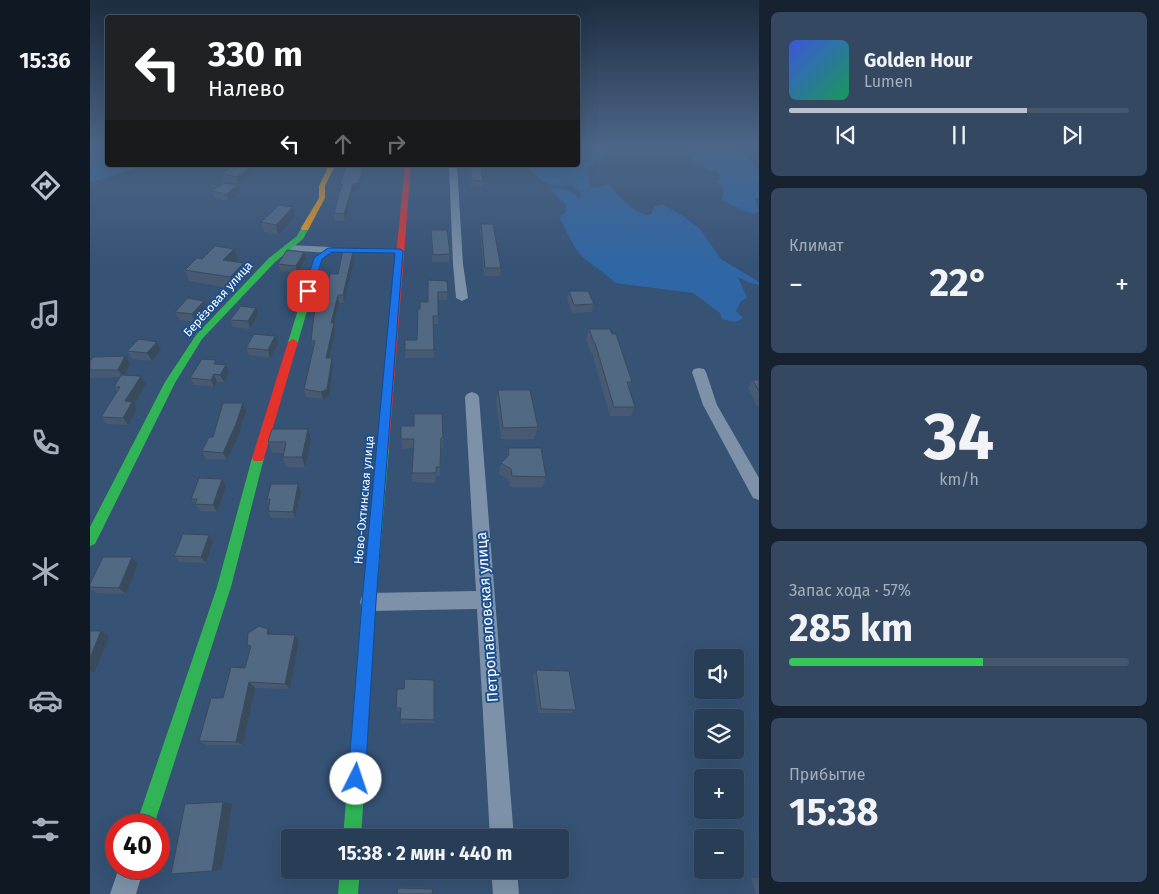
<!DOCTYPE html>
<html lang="ru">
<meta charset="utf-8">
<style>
:root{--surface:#283e57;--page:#344961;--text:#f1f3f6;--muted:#a5aeba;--line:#44576d;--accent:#b9c2ce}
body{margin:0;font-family:"Fira Sans",sans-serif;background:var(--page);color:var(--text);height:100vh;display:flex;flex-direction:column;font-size:19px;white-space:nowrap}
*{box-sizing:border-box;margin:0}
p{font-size:16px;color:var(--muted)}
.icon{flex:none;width:28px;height:28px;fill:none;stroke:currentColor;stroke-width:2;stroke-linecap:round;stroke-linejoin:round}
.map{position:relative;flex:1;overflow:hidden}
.panel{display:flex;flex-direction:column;gap:12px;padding:12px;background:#162230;width:400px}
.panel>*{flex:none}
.hud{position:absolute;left:15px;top:15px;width:475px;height:152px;border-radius:5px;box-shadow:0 5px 20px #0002,0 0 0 1px var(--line);background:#202124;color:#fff;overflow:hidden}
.tools{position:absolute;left:604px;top:649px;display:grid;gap:10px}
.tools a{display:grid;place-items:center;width:50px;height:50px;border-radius:5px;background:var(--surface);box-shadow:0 5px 20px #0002,0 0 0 1px var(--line);font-size:25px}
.speed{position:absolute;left:15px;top:814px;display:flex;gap:10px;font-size:25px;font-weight:700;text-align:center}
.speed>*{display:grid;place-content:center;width:65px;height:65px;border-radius:50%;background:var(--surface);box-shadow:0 5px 20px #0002,0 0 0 1px var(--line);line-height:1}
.speed .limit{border:8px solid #d22;background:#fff;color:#111}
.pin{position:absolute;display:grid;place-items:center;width:42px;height:42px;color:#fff;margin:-21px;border-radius:10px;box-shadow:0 2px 8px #0006}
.me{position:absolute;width:55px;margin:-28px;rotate:4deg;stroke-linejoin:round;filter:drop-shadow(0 0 4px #0008)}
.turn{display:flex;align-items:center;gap:18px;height:105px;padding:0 20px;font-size:22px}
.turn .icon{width:65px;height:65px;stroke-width:2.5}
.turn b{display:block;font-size:35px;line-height:42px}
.lanes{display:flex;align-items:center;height:48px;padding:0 20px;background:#0003;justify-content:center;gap:25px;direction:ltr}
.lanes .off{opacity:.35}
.big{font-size:38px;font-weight:700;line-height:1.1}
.panel .card{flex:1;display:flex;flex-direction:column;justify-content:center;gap:8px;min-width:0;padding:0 18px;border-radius:8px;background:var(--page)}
.panel .dial{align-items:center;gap:0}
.dial b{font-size:65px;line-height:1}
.song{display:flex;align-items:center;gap:15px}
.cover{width:60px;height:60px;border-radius:8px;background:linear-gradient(135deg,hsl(230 70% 55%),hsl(150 70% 35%))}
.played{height:5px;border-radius:2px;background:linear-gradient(90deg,var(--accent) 70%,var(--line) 70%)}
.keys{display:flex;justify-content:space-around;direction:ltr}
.heat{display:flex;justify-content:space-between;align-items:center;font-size:28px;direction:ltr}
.charge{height:8px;border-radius:4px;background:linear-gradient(90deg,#34c759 57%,var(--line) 0)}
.trip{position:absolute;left:191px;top:829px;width:288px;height:50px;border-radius:5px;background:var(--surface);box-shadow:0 5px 20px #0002,0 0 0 1px var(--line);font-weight:700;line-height:50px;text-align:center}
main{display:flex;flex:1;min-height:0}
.dock{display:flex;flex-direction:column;width:90px;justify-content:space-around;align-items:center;background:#101923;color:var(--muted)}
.dock .icon{width:35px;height:35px}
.dock .active{color:var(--accent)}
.dock b{font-size:22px;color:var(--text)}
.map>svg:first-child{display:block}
.green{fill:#2f66a5}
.water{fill:#3b618d}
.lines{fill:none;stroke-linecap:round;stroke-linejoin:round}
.street{fill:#7d92a8;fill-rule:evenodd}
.fast{fill:#30b455;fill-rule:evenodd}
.slow{fill:#ff9f0a;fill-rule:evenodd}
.jam{fill:#e5322d;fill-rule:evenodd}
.wall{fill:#475a72}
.shaded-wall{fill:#394a5c}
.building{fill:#526984;stroke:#394a5c}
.route{fill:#1a73e8;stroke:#114b97}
.labels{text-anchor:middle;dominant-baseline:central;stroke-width:4;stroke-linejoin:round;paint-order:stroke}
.street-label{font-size:12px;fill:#fff;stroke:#1b4f8f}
.near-street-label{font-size:15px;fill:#fff;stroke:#1b4f8f}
</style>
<main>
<nav class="dock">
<b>15:36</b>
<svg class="icon active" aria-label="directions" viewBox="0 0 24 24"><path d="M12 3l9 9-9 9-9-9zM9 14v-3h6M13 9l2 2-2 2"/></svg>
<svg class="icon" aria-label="music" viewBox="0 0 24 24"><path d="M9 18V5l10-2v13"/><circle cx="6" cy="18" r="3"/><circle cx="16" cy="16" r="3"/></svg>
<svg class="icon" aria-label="phone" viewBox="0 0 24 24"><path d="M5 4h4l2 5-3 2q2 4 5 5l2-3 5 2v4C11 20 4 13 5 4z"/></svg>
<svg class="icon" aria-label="climate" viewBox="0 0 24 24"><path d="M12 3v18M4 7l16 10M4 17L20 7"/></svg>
<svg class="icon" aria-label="car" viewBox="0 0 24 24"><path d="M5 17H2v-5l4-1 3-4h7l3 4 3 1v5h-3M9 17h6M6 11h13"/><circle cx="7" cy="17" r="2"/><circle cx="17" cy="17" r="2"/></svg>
<svg class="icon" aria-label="filters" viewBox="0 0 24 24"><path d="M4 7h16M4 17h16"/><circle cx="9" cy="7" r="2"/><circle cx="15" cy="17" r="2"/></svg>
</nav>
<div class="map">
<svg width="669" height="894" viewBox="0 0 669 894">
<rect width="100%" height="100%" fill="#365274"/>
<!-- green -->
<g class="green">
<path d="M488,144H524L513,153L510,160L497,167L500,187L505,188L518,184C530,196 542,213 560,215L565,206L574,205L593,216L609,228L631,259L669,282V285L660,283L648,277L657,298L651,301L646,311L653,318L645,322L632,319L630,313L603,293L525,283C516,273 504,267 494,258C482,248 477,230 469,217L476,212V205L460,188L477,190L490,198L491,192L482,187L484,184C461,189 450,183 437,165H488Z"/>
<path d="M592,144H643L669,170V198L665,199L669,211L664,214L654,211L632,200L634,190L626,181L631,179L628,172L614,168L613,163L603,162L601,156L616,152L611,149Z"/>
<path d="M17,150L18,165H60L0,182V170Z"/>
</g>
<!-- water -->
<path class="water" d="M0,144H18L17,150L0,170Z"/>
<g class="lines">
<!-- street -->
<g class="street">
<path d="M359,165H367L373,264L378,298L372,301L366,298L363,264Z"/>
<path d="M199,245L240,247L245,250L240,253L195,250V246Z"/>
<path d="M609,368L614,369L616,372L627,405L669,478V500L663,498L613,405L602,372L604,369Z"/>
<path d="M382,392L387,394L389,397L424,838H400L387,609L279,611L272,608L270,602L272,596L279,593L386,591L375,397L377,394Z"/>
<path d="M29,868H54L46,894H20Z"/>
<path d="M401,870H427L429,894H403Z"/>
</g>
<!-- fast -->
<g class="fast">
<path d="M212,226L219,228L213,239L185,262L112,339L85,383L5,544L0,546V527L75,382L106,335L179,258L207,236Z"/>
<path d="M237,248L309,249L313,251L309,253L242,252L232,259L208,342L206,344H200L198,342L224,258Z"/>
<path d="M293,444L297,445L299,448L286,602L271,838H253L272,602L287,448L289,445Z"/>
<path d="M168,453L172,455L174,458L141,587L64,825H46L127,587L162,458L164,455Z"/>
<path d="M250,870H270L268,894H248Z"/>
</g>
<!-- slow -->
<path class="slow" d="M239,165H245L235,186V198L218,230H212L211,228L229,198V186Z"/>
<!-- jam -->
<g class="jam">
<path d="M315,165H321L299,448L297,451H289L287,448Z"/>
<path d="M203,339L208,342L174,458L172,461H164L162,458L198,342Z"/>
</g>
</g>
<!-- wall -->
<g class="wall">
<path d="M144,165L148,184L133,181L131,174Z"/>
<path d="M256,165L269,189L263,191L255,221H245L244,213L251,189L250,184Z"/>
<path d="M378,165H391L393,181V187H381Z"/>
<path d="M148,185L150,192L139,201L124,198L122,191Z"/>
<path d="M205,217L188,235L174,232L171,222Z"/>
<path d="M391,224L411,268L410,276H394L390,231Z"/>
<path d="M341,230L360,254L359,262H342Z"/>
<path d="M112,259L148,260L146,262L154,263L157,274L144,289L99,281L95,270Z"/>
<path d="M216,259L207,273L190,271L188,264Z"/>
<path d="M264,260L254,303H249L244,324L245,331L240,358H242L243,366L239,397L233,399L216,397L214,389L223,348L221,341L248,274Z"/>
<path d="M338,280L358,292L357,300H348V324H343L344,358H315V340H327L338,302Z"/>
<path d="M479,291L504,304L502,312L482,313L477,299Z"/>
<path d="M114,301L117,308L105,322L89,320L85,312Z"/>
<path d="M168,315L160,329L143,327L140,320Z"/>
<path d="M499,329L542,382L539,389L545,407L541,416H520L502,353H501L496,339Z"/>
<path d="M67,342L71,350L62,361L42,359L37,351Z"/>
<path d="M188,344L180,358L159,355L156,348Z"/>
<path d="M0,361L40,364L34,375L51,376L56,384L44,404L47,409L38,425L17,424L11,417L27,392L24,387L30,377L0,378Z"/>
<path d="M127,364L139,373L134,382H127L124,387L104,385L100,378Z"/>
<path d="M663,380H669V406H667L658,388Z"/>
<path d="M408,390L448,427L444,439H411L406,401Z"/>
<path d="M153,403L156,410L150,432L137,460L116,459L112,451Z"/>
<path d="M353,438V448H351L350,476H346L345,483L322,482V473L323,448L312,449L311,439Z"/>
<path d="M221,440L215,468L196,467L193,457V453H182L178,442Z"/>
<path d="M418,448L456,477L453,487H420L419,480L409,474L411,463L416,458Z"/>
<path d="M132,479L136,486L127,512L110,511L101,499Z"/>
<path d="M211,492L205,518H181L178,511L179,504L177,499Z"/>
<path d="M119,535L123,542L116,563L90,562L84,556Z"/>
<path d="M48,564L36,594L6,593L0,588V584Z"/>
<path d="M182,634L205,635L209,642L200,689L165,688L153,745H117L109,741L133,698L155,668L160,648L157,645Z"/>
<path d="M446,670L486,710L482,713H448L443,675Z"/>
<path d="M344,680V723H311V711H307L306,708L314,689Z"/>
<path d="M661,878H669V894H666Z"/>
<path d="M308,887L342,888L343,889L308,888Z"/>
</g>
<!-- shaded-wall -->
<g class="shaded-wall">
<path d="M163,165H174L148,184L147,177Z"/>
<path d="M274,165H276L269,189L263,191L255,221L254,214L263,184Z"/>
<path d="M148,185L150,192L139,201L136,194Z"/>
<path d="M203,207L205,217L188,235L186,225Z"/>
<path d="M144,249L148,260L137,271L133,260Z"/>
<path d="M214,252L216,259L207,273L206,266Z"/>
<path d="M263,252L264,260L254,303L253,295Z"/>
<path d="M154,263L157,274L144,289L140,277Z"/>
<path d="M248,295L249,303L244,324L245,331L238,366L236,358L241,323Z"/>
<path d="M114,301L117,308L105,322L102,314Z"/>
<path d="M166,308L168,315L160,329L158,321Z"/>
<path d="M185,336L188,344L180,358L178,350Z"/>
<path d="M67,342L71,350L62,361L57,353Z"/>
<path d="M35,356L40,364L33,377L28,370Z"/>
<path d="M242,358L243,366L239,397L233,399L231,392Z"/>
<path d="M136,365L139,373L134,382L130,375Z"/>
<path d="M124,374L127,382L124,387L121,380Z"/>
<path d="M51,376L56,384L44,404L47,409L38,425L33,418L35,401Z"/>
<path d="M153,403L156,410L150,432L137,460L133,453Z"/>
<path d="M218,429L221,440L215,468L212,457Z"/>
<path d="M132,479L136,486L127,512L123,505Z"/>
<path d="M208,484L211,492L205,518L203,512Z"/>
<path d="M119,535L123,542L116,563L111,557Z"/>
<path d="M42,557L48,564L36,594L29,588Z"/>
<path d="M178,629L183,636L177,634Z"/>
<path d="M11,631L19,637L4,673L0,670V658Z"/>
<path d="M205,635L209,642L200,689L195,684Z"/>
<path d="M159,682L165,688L153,745L146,742Z"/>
<path d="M133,802L142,804L132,869L122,871Z"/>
</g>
<!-- building -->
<g class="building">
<path d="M144,165H163L147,177L131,174Z"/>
<path d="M256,165H274L269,182L263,184L254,214L244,213L252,184H250Z"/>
<path d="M380,165H391L393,181L382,180Z"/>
<path d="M133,183L148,185L136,194L122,191Z"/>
<path d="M189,205L203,207L186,225L171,222Z"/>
<path d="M391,224H403L411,268H395Z"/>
<path d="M341,230H357L360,254L343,255Z"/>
<path d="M125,246L144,249L133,260L154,263L140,277L95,270L107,258L112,259Z"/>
<path d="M197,250L214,252L206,266L188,264Z"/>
<path d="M253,250L263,252L253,295H248L241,323H244L236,358H242L237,389L231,392L214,389L225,341H221L224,315L232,289H236L240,274H248Z"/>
<path d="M338,280L357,281L358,292H348V316H343L344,350H315V340H327L328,309H330V302H338Z"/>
<path d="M479,291H498L504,304L484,305Z"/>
<path d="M98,298L114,301L102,314L85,312Z"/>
<path d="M151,306L166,308L158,321L140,320Z"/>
<path d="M499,329H520L522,334H526L542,382H537L545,407H524L505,343H504Z"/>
<path d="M164,334L185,336L178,350L156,348Z"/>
<path d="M49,339L67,342L57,353L37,351Z"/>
<path d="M35,356L28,370H0V361L3,357Z"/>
<path d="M112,359L126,360L124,364L136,365L130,375L124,374L121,380L100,378Z"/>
<path d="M31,375L51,376L35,401L42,402L33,418L11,417L30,387H24Z"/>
<path d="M663,380H669V391Z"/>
<path d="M408,390H440L448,427L413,428Z"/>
<path d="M133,403H153L146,424L133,453L112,451L119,437H123Z"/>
<path d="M324,414H352L353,438H351L350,467H346V473H322L324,439H311V426H324Z"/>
<path d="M182,429H218L212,457H193L196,442H178Z"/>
<path d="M418,448H451L456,477L422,476L421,469L411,463L419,455Z"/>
<path d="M109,478L132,479L123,505L105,504L107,499H101Z"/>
<path d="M181,484H208L203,512L178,511L180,499H177Z"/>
<path d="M93,534L119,535L111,557L84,556Z"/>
<path d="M13,557H42L29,588L0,587V584Z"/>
<path d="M169,626L178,629L177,634L205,635L195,684L159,682L146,742L109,741L121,698H133L141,667L155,668L161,646L157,645L158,633Z"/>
<path d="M0,631H11L0,658Z"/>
<path d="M446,670L479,671L486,710L451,709Z"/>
<path d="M315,679L344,680V720L310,719L311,708H306L307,689H314Z"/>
<path d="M133,802L122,871L81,874L95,804Z"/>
<path d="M308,888L343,889L342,894H307Z"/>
</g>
<!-- sky -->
<linearGradient id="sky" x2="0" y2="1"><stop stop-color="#1e2d40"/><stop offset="0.54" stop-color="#4c6688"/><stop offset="1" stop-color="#4c6688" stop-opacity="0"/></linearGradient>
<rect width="669" height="269" fill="url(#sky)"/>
<!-- route -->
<path class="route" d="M238,248L310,249L313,251L286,602L275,779L273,785L266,787L260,785L258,779L272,602L305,253L242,252L232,259L222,291L215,292L214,291L224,258Z"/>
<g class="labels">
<!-- street labels -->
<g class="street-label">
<text transform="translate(128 299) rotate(-48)">Берёзовая улица</text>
<text transform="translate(274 500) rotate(-85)">Ново-Охтинская улица</text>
</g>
<!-- near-street labels -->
<g class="near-street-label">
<text transform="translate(397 617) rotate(-94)">Петропавловская улица</text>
</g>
</g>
</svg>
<div class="tools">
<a><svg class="icon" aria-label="sound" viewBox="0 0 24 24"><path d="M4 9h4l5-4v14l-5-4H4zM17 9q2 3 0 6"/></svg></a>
<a><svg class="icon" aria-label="layers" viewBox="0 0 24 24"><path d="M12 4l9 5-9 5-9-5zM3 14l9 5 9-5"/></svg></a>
<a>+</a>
<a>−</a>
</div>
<div class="speed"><div class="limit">40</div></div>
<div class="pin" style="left:218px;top:291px;background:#d93025"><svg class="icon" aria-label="arrive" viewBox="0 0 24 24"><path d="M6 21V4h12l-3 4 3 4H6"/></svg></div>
<svg class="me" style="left:266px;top:779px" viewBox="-20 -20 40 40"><circle r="19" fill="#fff"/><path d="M0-13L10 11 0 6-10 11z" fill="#1a73e8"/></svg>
<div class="trip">15:38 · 2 мин · 440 m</div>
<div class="hud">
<div class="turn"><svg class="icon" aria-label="left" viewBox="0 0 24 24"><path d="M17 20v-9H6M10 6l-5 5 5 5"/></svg><div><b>330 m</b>Налево</div></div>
<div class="lanes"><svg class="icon" aria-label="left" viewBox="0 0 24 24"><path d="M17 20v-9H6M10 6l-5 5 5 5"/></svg><svg class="icon off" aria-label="ahead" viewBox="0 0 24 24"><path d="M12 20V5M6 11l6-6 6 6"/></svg><svg class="icon off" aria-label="right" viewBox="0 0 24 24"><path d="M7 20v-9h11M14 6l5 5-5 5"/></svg></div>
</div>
</div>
<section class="panel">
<div class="card">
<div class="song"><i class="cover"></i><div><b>Golden Hour</b><p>Lumen</p></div></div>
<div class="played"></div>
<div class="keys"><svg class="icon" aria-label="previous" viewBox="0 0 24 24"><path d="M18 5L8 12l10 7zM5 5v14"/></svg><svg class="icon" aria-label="pause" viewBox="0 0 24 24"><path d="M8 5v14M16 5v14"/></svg><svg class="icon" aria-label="next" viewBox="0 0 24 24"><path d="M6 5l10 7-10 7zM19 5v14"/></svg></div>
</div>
<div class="card"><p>Климат</p>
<div class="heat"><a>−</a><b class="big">22°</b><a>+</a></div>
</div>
<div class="card dial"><b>34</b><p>km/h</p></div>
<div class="card"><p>Запас хода · 57%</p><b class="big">285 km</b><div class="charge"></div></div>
<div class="card"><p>Прибытие</p><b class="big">15:38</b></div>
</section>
</main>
